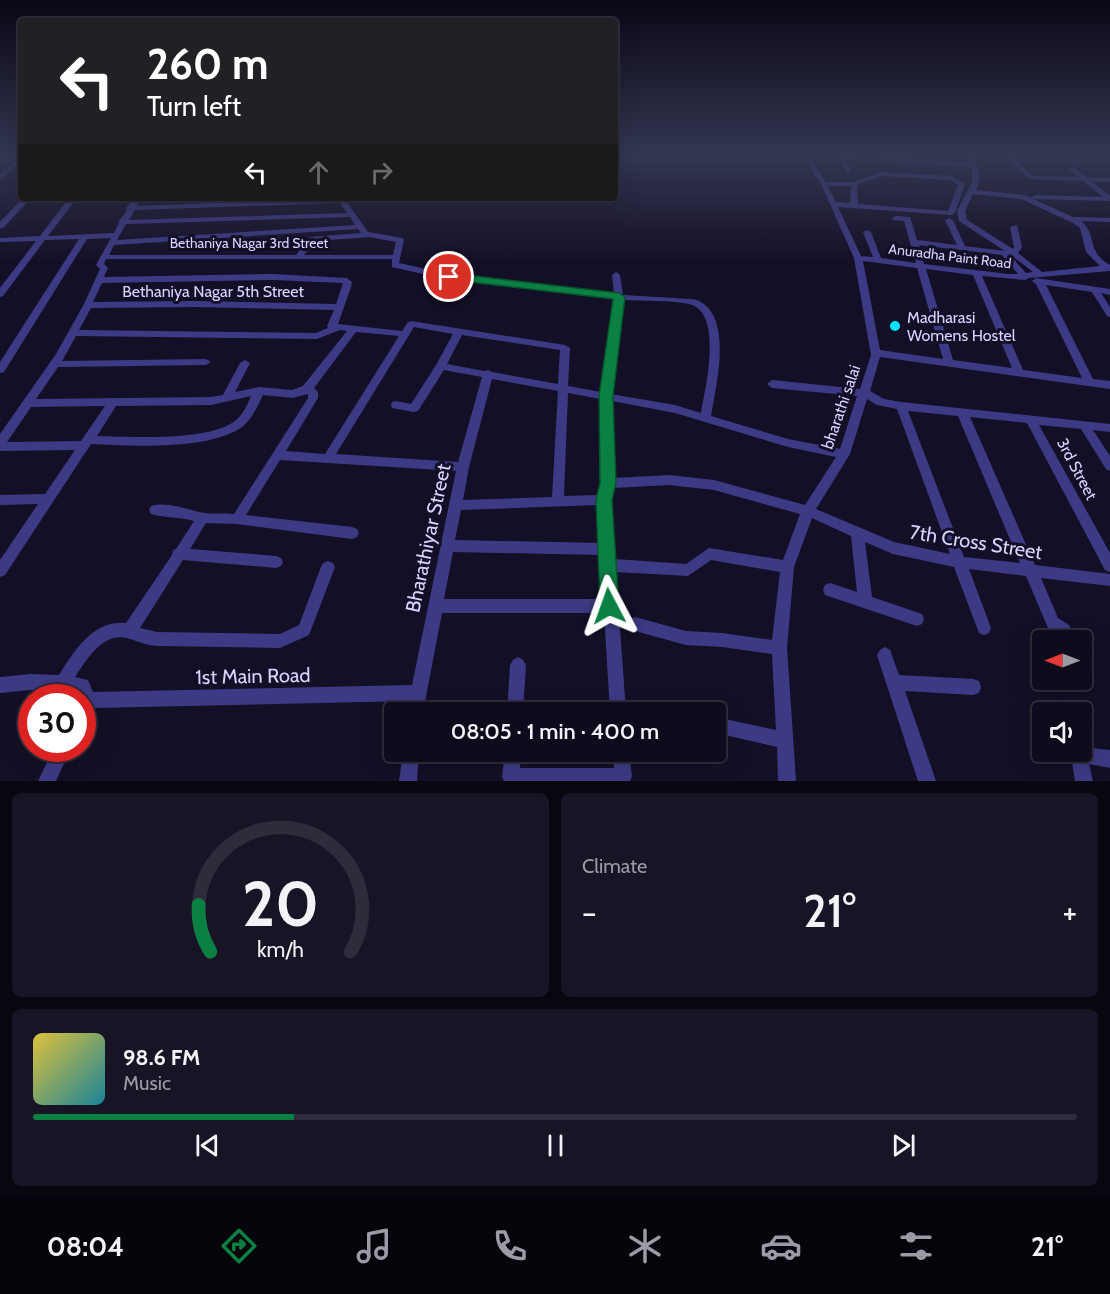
<!DOCTYPE html>
<meta charset="utf-8">
<style>
:root{--surface:#0e0b1c;--page:#171425;--text:#f1f3f6;--muted:#9b9ba3;--line:#2e2b3b;--accent:#0b8043}
body{margin:0;font-family:Cabin,sans-serif;background:var(--page);color:var(--text);height:100vh;display:flex;flex-direction:column;font-size:22px;white-space:nowrap}
*{box-sizing:border-box;margin:0}
p{font-size:20px;color:var(--muted)}
.icon{flex:none;width:33px;height:33px;fill:none;stroke:currentColor;stroke-width:2;stroke-linecap:round;stroke-linejoin:round}
.map{position:relative;height:781px;overflow:hidden}
.details{display:flex;flex-direction:column;gap:12px;padding:12px;background:#08060f;flex:1}
.details>*{flex:none}
.banner{position:absolute;left:18px;top:18px;width:600px;height:183px;border-radius:6px;box-shadow:0 6px 24px #0002,0 0 0 2px var(--line);background:#202124;color:#fff;overflow:hidden}
.needle{width:39px;rotate:270deg}
.tools{position:absolute;left:1032px;top:630px;display:grid;gap:12px}
.tools a{display:grid;place-items:center;width:60px;height:60px;border-radius:6px;background:var(--surface);box-shadow:0 6px 24px #0002,0 0 0 2px var(--line);font-size:30px}
.speed{position:absolute;left:18px;top:684px;display:flex;gap:12px;font-size:30px;font-weight:700;text-align:center}
.speed>*{display:grid;place-content:center;width:78px;height:78px;border-radius:50%;background:var(--surface);box-shadow:0 6px 24px #0002,0 0 0 2px var(--line);line-height:1}
.speed .limit{border:9px solid #d22;background:#fff;color:#111}
.pin{position:absolute;display:grid;place-items:center;width:51px;height:51px;color:#fff;margin:-26px;border:3px solid #fff;border-radius:50%;box-shadow:0 2px 6px #0007}
.me{position:absolute;width:66px;margin:-33px;rotate:356deg;stroke-linejoin:round;filter:drop-shadow(0 0 4px #0008)}
.turn{display:flex;align-items:center;gap:21px;height:126px;padding:0 30px;font-size:27px}
.turn .icon{width:78px;height:78px;stroke-width:2.5}
.turn b{display:block;font-size:42px;line-height:51px}
.lanes{display:flex;align-items:center;height:57px;padding:0 30px;background:#0003;justify-content:center;gap:30px;direction:ltr}
.lanes .off{opacity:.35}
.big{font-size:45px;font-weight:600;line-height:1.1}
.details .widget{flex:1;display:flex;flex-direction:column;justify-content:center;gap:9px;min-width:0;padding:0 21px;border-radius:9px;background:var(--page)}
.details .dial{align-items:center;gap:0}
.dial svg{height:156px;overflow:visible;fill:none;stroke:var(--line);stroke-width:7;stroke-linecap:round;text-anchor:middle}
.dial text{fill:var(--text);stroke:none}
.song{display:flex;align-items:center;gap:18px}
.cover{width:72px;height:72px;border-radius:9px;background:linear-gradient(135deg,hsl(50 70% 55%),hsl(190 70% 35%))}
.played{height:6px;border-radius:3px;background:linear-gradient(90deg,var(--accent) 25%,var(--line) 25%)}
.keys{display:flex;justify-content:space-around;direction:ltr}
.heat{display:flex;justify-content:space-between;align-items:center;font-size:33px;direction:ltr}
.details .tiles{flex:1;display:grid;gap:12px;grid-template-columns:1fr 1fr}
.widget:last-child{grid-column:span 2}
.trip{position:absolute;left:384px;top:702px;width:342px;height:60px;border-radius:6px;background:var(--surface);box-shadow:0 6px 24px #0002,0 0 0 2px var(--line);font-weight:600;line-height:60px;text-align:center}
.menu{display:flex;height:96px;justify-content:space-around;align-items:center;background:#06040b;color:var(--muted)}
.menu .icon{width:42px;height:42px}
.menu .current{color:var(--accent)}
.menu b{font-size:27px;color:var(--text)}
.map>svg:first-child{display:block}
.lines{fill:none;stroke-linecap:round;stroke-linejoin:round}
.minor{fill:#3d3a85;fill-rule:evenodd}
.route{fill:#0b8043;stroke:#07532c;stroke-width:1.5}
.poi-dot{fill:#00e5ff;stroke:#130f26;stroke-width:2}
.labels{text-anchor:middle;dominant-baseline:central;stroke-width:6;stroke-linejoin:round;paint-order:stroke}
.far-street-label{font-size:14px;fill:#d9d4ff;stroke:#130f26}
.street-label{font-size:16px;fill:#d9d4ff;stroke:#130f26}
.poi-label{font-size:16px;fill:#d9d4ff;stroke:#130f26;text-anchor:start}
.near-street-label{font-size:20px;fill:#d9d4ff;stroke:#130f26}
</style>
<div class="map">
<svg width="1110" height="781" viewBox="0 0 1110 781">
<rect width="100%" height="100%" fill="#130f26"/>
<g class="lines">
<!-- minor -->
<g class="minor">
<path d="M801,154H807L826,182H853L881,172L951,176L965,184L955,213L951,215L838,207L861,256L873,257L863,232L867,230L871,232L881,258L916,263L904,221L893,220L892,218L896,216L910,217L917,240L957,245L945,220L949,218L953,220L965,246L1005,251L959,221L957,211L973,180L971,167L845,159L852,171L849,173L847,172L835,154L970,163L967,154H973C978,167 983,177 976,190L1025,195L1073,217L1110,218V222L1081,221C1097,233 1086,252 1110,265V271L1029,278L1025,280L982,276L1023,370L1082,378L1036,284L1032,281L1036,278L1110,289V295L1101,293L1110,307V317L1107,316L1092,292L1046,285L1093,379L1110,381V389L880,357L870,391L884,399L901,402L1110,424V432L1093,430L1110,456V471L1106,469L1081,429L1039,425L1110,553V572L1105,570L1027,423L970,417L1035,565L1110,574V586L1041,578L1058,618L1069,625L1076,640H1061L1059,635L1048,628L1026,576L969,569L991,628L989,633L984,635L979,633L954,567L893,554L865,542L872,597L922,614L924,619L922,624L917,626L825,595L823,590L825,585L830,583L857,592L851,536L812,518L794,567L787,648L796,781H778L777,747L716,733V717L776,730L772,654L722,647L686,645L635,631L630,629L628,624L630,619L635,617L686,631L722,633L772,640L780,572L711,560L688,576L616,572L626,712H610L604,613H442L423,712H407L409,701L93,708L88,718L82,720V698H79L77,693L41,689L0,693V677L31,674L59,675C75,650 93,620 126,623L172,555L173,550L176,549L194,521C180,517 165,518 151,514L149,510L151,506C168,501 187,510 204,513C214,514 224,513 234,514L308,398V394L293,398L263,395C257,407 251,422 239,429C205,450 131,446 91,444L5,575L0,577V560L38,504L0,505V495L45,494L75,450L0,451V434L56,354L84,304L100,269L96,265L111,238L87,239L4,372L0,373V362L79,239L45,240L3,296L0,297V288L36,241L0,242V238L40,236L69,198H77L48,236L114,233L119,223L118,222L127,210L126,208L134,198H142L137,206L344,198L368,232L403,238L404,240L399,263L449,274L614,294L612,275L616,272L620,275L623,295C640,296 657,297 674,298C681,299 690,298 697,300C734,316 716,385 711,416L788,439L840,449L857,396L772,388L767,384L772,380L860,389L871,355L854,258L821,184ZM882,176L950,180L958,185L948,211L858,204L857,185ZM828,186H851L850,203L836,202ZM973,194L1021,199L1073,223L1080,228L1086,252L1100,266L1042,272L1018,253L1022,247L1017,225L1010,227L1014,247L1013,249L967,220L965,211ZM340,203L347,213L129,220L135,210ZM350,217L355,225L117,240L126,224ZM358,229L361,233L309,237L296,255H109L114,245ZM370,237L396,242L393,255H304L314,241ZM919,245L1002,255L1018,274H1009L924,264ZM1008,253L1011,255L1033,272L1026,273ZM106,259H392V267L449,280L614,299L601,392L568,386L570,348L565,345L411,321L408,322L402,331L338,324L351,287L352,282L347,278L273,274L104,277L108,268L104,264ZM863,261L917,268L943,359L880,350ZM926,269L973,275L1012,368L953,360ZM273,280L343,283L336,304L195,301L93,302L102,283ZM623,300C643,301 670,300 689,304C724,312 705,389 701,413L675,405L611,394ZM195,307L334,310L327,326L328,328L316,333L79,330L91,308ZM414,327L453,334L436,365L411,404L396,401L392,402L391,405L392,408L414,412L418,411L444,370L482,377L458,462L336,454ZM340,330L347,331L303,386L292,390L259,387L235,392L250,363L245,360L240,363L223,395L211,397L36,399L58,367L206,365L211,362L206,359L62,361L76,336L317,339ZM356,332L399,336L325,454L286,451L318,398V392L314,388ZM462,335L560,350L558,384L492,372L488,370L484,371L447,364ZM492,379L558,391L552,497L463,500L469,467ZM568,393L601,399L602,483L599,495L564,496ZM251,396C247,406 242,417 232,423C204,441 130,437 97,436L116,406L211,405ZM867,399L877,405L897,409L950,554L894,542L816,509L850,454ZM612,401L675,413L788,447L836,457L805,505L714,480L669,475L614,478ZM105,406L81,441L7,442L31,407ZM908,411L958,416L1020,563L964,557ZM280,460L456,471L412,685L93,692L88,680L75,677C87,659 104,630 130,639C140,642 146,645 157,646L280,648L309,635L335,567L333,563L328,561L323,563L321,567L299,625L280,634L157,632L140,628L183,560L276,568L281,566L283,562L281,558L276,556L190,549L206,523L237,524L352,539L357,537L359,533L357,529L352,527L246,515ZM669,485L714,490L800,514L783,560L709,548L686,564L615,559L610,500L613,488ZM598,505L600,543L455,540L461,510ZM453,552L601,555L603,599H444Z"/>
<path d="M1003,154H1009L1033,176L1078,177L1069,169L1072,167L1087,177L1110,178V182H1092L1110,196V201L1033,199L1032,197L1036,195L1103,197L1083,181L1029,179Z"/>
<path d="M1065,154H1072L1081,163L1076,164Z"/>
<path d="M21,158V162L0,180V174L12,162L0,163V159Z"/>
<path d="M23,198H31L3,228H0V222Z"/>
<path d="M885,647L890,650L899,675L973,679L979,681L981,687L979,693L973,695L905,691L936,781H918L877,655L880,650Z"/>
<path d="M518,657L523,660L526,665L523,712H507L510,665L513,660Z"/>
<path d="M1082,660L1087,663L1093,677L1090,682L1085,685L1080,682L1078,680H1082Z"/>
<path d="M1082,747L1110,750V768L1089,764L1093,781H1075L1071,756L1072,752H1082Z"/>
<path d="M54,748H71L56,781H38Z"/>
<path d="M403,752H419L417,781H399Z"/>
<path d="M505,752H521L520,768H614L613,752H629L632,776L630,781H504L502,777Z"/>
</g>
</g>
<!-- sky -->
<linearGradient id="sky" x2="0" y2="1"><stop stop-color="#0a0815"/><stop offset="0.59" stop-color="#333752"/><stop offset="1" stop-color="#333752" stop-opacity="0"/></linearGradient>
<rect width="1110" height="263" fill="url(#sky)"/>
<!-- route -->
<path class="route" d="M449,273L619,293L625,297L613,396L616,483L612,500L619,606L616,612L609,615L603,612L600,606L596,500L600,483L599,396L613,299L445,279L444,277Z"/>
<!-- markers -->
<circle class="poi-dot" cx="895" cy="326" r="6"/>
<g class="labels">
<!-- far-street labels -->
<g class="far-street-label">
<text x="249" y="243">Bethaniya Nagar 3rd Street</text>
<text transform="translate(950 256) rotate(7)">Anuradha Paint Road</text>
</g>
<!-- street labels -->
<g class="street-label">
<text x="213" y="291">Bethaniya Nagar 5th Street</text>
<text transform="translate(841 407) rotate(-71)">bharathi salai</text>
<text transform="translate(1077 469) rotate(62)">3rd Street</text>
</g>
<!-- poi labels -->
<g class="poi-label">
<text x="907" y="317">Madharasi<tspan x="907" dy="18">Womens Hostel</tspan></text>
</g>
<!-- near-street labels -->
<g class="near-street-label">
<text transform="translate(428 538) rotate(-78)">Bharathiyar Street</text>
<text transform="translate(976 542) rotate(9)">7th Cross Street</text>
<text transform="translate(253 676) rotate(-1)">1st Main Road</text>
</g>
</g>
</svg>
<div class="tools">
<a><svg class="needle" viewBox="-14 -14 28 28"><path d="M0-13l5 13h-10z" fill="#e53935"/><path d="M0 13l5-13h-10z" fill="#9b9ba3"/></svg></a>
<a><svg class="icon" aria-label="sound" viewBox="0 0 24 24"><path d="M4 9h4l5-4v14l-5-4H4zM17 9q2 3 0 6"/></svg></a>
</div>
<div class="speed"><div class="limit">30</div></div>
<div class="pin" style="left:449px;top:277px;background:#d93025"><svg class="icon" aria-label="arrive" viewBox="0 0 24 24"><path d="M6 21V4h12l-3 4 3 4H6"/></svg></div>
<svg class="me" style="left:609px;top:606px" viewBox="-20 -20 40 40"><path d="M0-17L14 15 0 8-14 15z" fill="#0b8043" stroke="#fff" stroke-width="4"/></svg>
<div class="trip">08:05 · 1 min · 400 m</div>
<div class="banner">
<div class="turn"><svg class="icon" aria-label="left" viewBox="0 0 24 24"><path d="M17 20v-9H6M10 6l-5 5 5 5"/></svg><div><b>260 m</b>Turn left</div></div>
<div class="lanes"><svg class="icon" aria-label="left" viewBox="0 0 24 24"><path d="M17 20v-9H6M10 6l-5 5 5 5"/></svg><svg class="icon off" aria-label="ahead" viewBox="0 0 24 24"><path d="M12 20V5M6 11l6-6 6 6"/></svg><svg class="icon off" aria-label="right" viewBox="0 0 24 24"><path d="M7 20v-9h11M14 6l5 5-5 5"/></svg></div>
</div>
</div>
<section class="details">
<div class="tiles">
<div class="widget dial"><svg viewBox="0 0 100 80">
<path d="M14 69A42 42 0 1 1 86 69"/>
<path d="M14 69A42 42 0 0 1 8 45" stroke="#0b8043"/>
<text x="50" y="56" font-size="32" font-weight="700">20</text>
<text x="50" y="72" font-size="11">km/h</text>
</svg></div>
<div class="widget"><p>Climate</p>
<div class="heat"><a>−</a><b class="big">21°</b><a>+</a></div>
</div>
<div class="widget">
<div class="song"><i class="cover"></i><div><b>98.6 FM</b><p>Music</p></div></div>
<div class="played"></div>
<div class="keys"><svg class="icon" aria-label="previous" viewBox="0 0 24 24"><path d="M18 5L8 12l10 7zM5 5v14"/></svg><svg class="icon" aria-label="pause" viewBox="0 0 24 24"><path d="M8 5v14M16 5v14"/></svg><svg class="icon" aria-label="next" viewBox="0 0 24 24"><path d="M6 5l10 7-10 7zM19 5v14"/></svg></div>
</div>
</div>
</section>
<nav class="menu">
<b>08:04</b>
<svg class="icon current" aria-label="directions" viewBox="0 0 24 24"><path d="M12 3l9 9-9 9-9-9zM9 14v-3h6M13 9l2 2-2 2"/></svg>
<svg class="icon" aria-label="music" viewBox="0 0 24 24"><path d="M9 18V5l10-2v13"/><circle cx="6" cy="18" r="3"/><circle cx="16" cy="16" r="3"/></svg>
<svg class="icon" aria-label="phone" viewBox="0 0 24 24"><path d="M5 4h4l2 5-3 2q2 4 5 5l2-3 5 2v4C11 20 4 13 5 4z"/></svg>
<svg class="icon" aria-label="climate" viewBox="0 0 24 24"><path d="M12 3v18M4 7l16 10M4 17L20 7"/></svg>
<svg class="icon" aria-label="car" viewBox="0 0 24 24"><path d="M5 17H2v-5l4-1 3-4h7l3 4 3 1v5h-3M9 17h6M6 11h13"/><circle cx="7" cy="17" r="2"/><circle cx="17" cy="17" r="2"/></svg>
<svg class="icon" aria-label="filters" viewBox="0 0 24 24"><path d="M4 7h16M4 17h16"/><circle cx="9" cy="7" r="2"/><circle cx="15" cy="17" r="2"/></svg>
<b>21°</b>
</nav>
